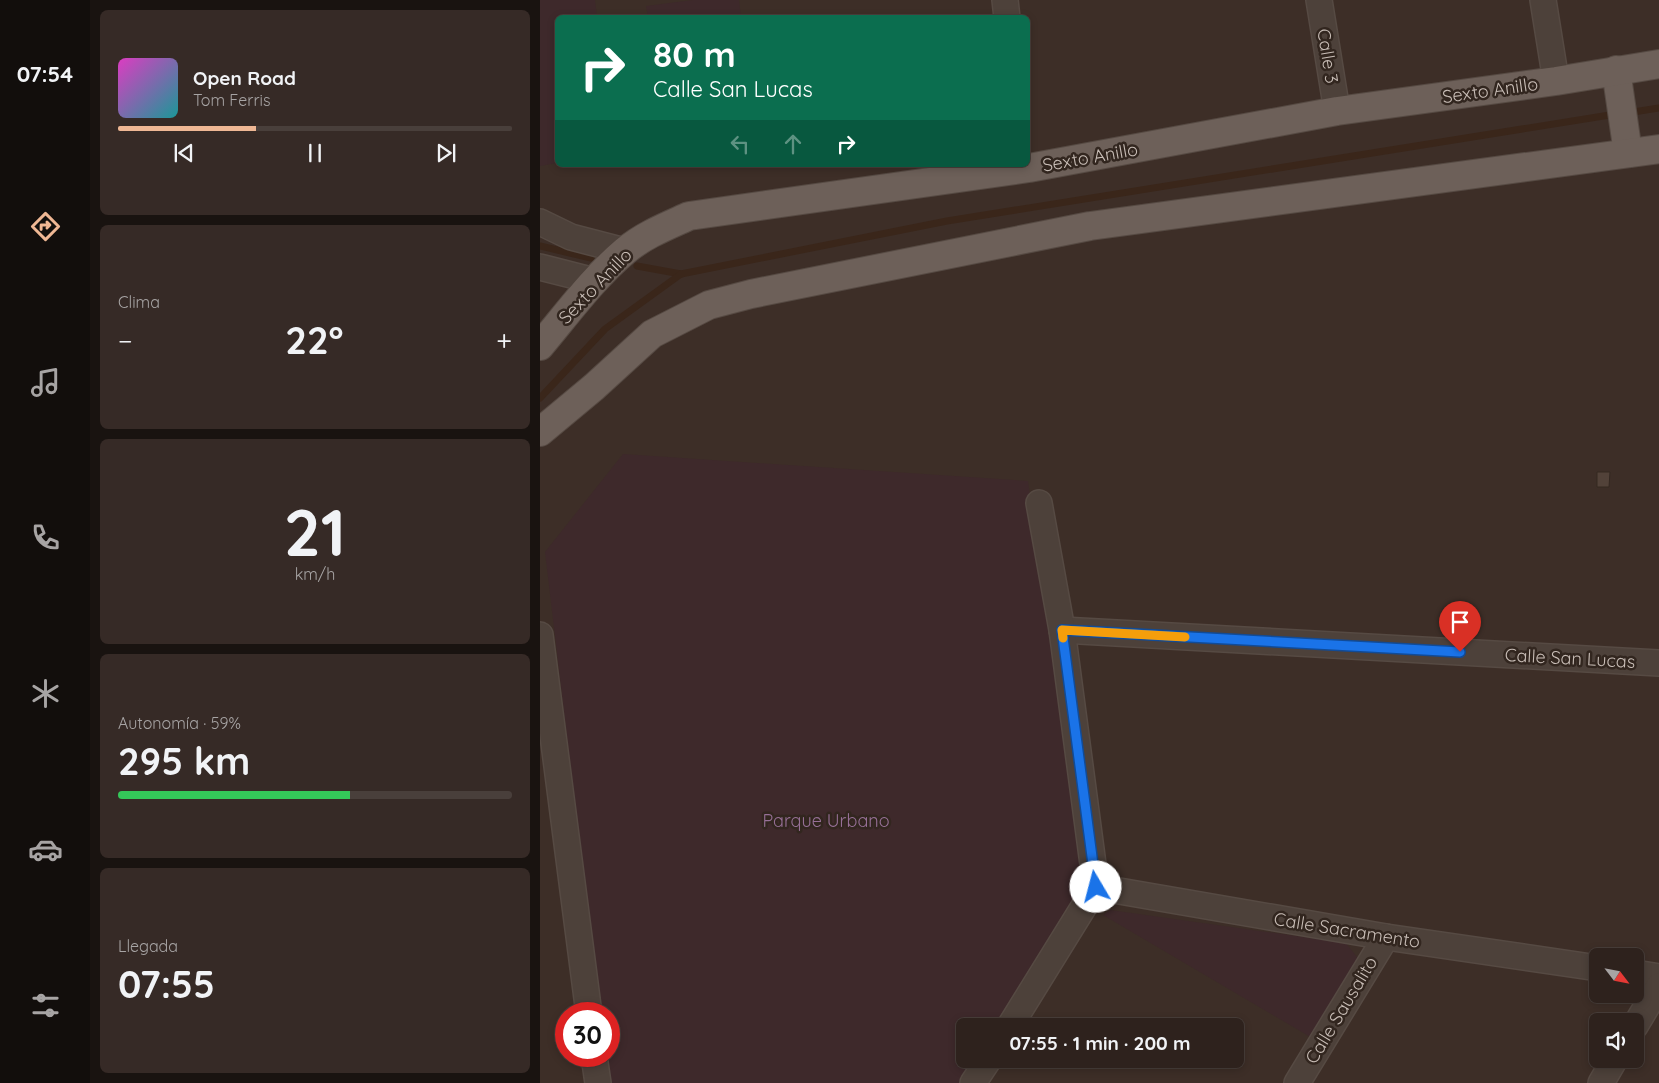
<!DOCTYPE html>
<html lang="es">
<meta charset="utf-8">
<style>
:root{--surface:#2e221d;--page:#362a26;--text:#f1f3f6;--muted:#a7a4a4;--line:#493f3b;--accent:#efb794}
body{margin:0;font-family:Quicksand,sans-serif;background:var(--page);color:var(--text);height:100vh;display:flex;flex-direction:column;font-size:19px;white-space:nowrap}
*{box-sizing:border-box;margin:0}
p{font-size:16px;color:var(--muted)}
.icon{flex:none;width:28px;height:28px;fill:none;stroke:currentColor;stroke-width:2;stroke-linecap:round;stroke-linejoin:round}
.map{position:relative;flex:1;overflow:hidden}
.sheet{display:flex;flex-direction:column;gap:10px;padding:10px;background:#191310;width:450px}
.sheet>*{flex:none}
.hud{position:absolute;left:15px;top:15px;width:475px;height:152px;border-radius:8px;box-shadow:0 2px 8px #0003,0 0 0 1px var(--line);background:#0b6e4f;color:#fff;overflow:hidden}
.needle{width:32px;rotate:122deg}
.buttons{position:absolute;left:1049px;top:948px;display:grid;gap:10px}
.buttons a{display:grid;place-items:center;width:55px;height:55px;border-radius:8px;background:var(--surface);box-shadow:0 2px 8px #0003,0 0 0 1px var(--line);font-size:25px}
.speed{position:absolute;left:15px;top:1002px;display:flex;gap:10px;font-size:25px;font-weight:700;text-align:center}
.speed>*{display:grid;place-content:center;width:65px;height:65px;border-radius:50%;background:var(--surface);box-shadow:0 2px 8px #0003,0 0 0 1px var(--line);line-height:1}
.speed .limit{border:8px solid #d22;background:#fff;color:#111}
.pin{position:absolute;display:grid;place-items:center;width:42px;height:42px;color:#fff;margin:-51px -21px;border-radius:50% 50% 50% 0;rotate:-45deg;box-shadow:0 0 5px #0007}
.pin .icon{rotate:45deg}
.me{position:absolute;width:55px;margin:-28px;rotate:352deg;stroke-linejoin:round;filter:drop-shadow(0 0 4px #0008)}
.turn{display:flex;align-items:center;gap:18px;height:105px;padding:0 15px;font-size:22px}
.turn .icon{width:65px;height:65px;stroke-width:2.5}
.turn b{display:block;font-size:35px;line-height:42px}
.lanes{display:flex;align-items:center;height:48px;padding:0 15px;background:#0003;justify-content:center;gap:25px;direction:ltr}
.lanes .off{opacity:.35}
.big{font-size:38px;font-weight:800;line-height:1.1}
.sheet .card{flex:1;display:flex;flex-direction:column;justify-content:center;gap:8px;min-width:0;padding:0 18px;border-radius:8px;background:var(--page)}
.sheet .dial{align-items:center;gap:0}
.dial b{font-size:65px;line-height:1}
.song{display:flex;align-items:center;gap:15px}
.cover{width:60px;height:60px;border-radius:8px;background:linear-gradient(135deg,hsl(310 70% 55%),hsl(180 70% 35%))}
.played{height:5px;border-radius:2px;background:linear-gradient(90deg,var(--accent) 35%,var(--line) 35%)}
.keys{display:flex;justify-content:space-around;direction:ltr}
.heat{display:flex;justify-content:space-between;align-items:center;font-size:28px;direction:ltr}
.charge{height:8px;border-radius:4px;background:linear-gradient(90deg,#34c759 59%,var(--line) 0)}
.trip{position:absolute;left:416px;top:1018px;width:288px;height:50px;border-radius:8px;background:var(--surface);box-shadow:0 2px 8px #0003,0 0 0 1px var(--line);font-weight:800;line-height:50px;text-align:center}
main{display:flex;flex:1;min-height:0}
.tabs{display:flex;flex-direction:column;width:90px;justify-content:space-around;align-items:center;background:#120e0c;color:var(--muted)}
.tabs .icon{width:35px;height:35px}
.tabs .on{color:var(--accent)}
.tabs b{font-size:22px;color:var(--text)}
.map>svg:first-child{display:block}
.green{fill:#3e292b}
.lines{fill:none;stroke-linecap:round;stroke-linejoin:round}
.stream{stroke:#3a261a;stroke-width:7}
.building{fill:#524239;stroke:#342821}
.minor-casing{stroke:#564a43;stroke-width:28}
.major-casing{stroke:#564a43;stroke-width:30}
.minor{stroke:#4d413a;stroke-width:25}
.major{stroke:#6d6059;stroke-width:28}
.route-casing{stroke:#114b97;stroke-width:12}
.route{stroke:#1a73e8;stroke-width:9}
.slow{stroke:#f59e0b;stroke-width:9}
.labels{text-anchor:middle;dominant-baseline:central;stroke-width:5;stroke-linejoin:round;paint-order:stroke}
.street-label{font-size:18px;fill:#c8bdb6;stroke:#32261f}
.park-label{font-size:18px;fill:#977097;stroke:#32261f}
</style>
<main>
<nav class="tabs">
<b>07:54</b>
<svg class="icon on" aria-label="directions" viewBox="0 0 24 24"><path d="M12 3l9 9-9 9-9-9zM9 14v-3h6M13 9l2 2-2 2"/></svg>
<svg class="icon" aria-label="music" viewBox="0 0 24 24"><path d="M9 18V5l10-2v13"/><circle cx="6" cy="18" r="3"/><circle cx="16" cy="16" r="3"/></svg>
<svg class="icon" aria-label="phone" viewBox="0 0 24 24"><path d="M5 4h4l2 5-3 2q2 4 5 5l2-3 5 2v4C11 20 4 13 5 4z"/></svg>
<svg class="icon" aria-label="climate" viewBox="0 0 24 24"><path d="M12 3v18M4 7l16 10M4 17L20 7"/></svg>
<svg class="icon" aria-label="car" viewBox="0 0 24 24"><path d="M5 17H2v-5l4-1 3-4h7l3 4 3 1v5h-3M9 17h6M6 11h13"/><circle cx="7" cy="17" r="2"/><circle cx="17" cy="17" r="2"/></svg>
<svg class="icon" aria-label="filters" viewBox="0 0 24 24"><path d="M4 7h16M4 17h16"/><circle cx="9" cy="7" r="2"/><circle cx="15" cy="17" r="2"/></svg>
</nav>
<section class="sheet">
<div class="card">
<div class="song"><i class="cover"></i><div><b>Open Road</b><p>Tom Ferris</p></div></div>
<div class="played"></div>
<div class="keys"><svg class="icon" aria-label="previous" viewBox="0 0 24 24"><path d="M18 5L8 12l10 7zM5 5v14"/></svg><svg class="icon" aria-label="pause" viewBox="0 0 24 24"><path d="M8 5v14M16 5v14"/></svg><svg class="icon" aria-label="next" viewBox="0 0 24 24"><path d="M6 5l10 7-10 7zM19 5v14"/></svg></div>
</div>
<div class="card"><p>Clima</p>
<div class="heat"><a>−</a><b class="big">22°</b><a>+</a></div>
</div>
<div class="card dial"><b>21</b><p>km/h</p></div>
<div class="card"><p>Autonomía · 59%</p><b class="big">295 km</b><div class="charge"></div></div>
<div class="card"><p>Llegada</p><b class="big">07:55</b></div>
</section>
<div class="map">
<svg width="1119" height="1083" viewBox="0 0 1119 1083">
<rect width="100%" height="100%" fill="#3d2e27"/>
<!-- green -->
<g class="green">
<path d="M0,0H55L57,17L18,18L17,163L0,166Z"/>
<path d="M153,0H199L201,17H108L106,6Z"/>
<path d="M83,454L488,481L543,869L541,902L457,1026H425V1059H436L419,1083H69L66,1056H69V1014H60L5,552Z"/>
<path d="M570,910L806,943L820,961L772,1038L563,915Z"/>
</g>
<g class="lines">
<!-- stream -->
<g class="stream">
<path d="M1087,113L1119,108"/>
<path d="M0,246L51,258"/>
<path d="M97,266L141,274"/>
<path d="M0,398L65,329L141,274L407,221L1076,114"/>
</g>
</g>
<!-- building -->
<path class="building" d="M1057,472H1070L1069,487H1057Z"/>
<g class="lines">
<defs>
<g id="minor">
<path d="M465,0L467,18"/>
<path d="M779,0L797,111"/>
<path d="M1003,0L1016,81"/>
<path d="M0,222L31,237L85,251"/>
<path d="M0,267L55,281"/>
<path d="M522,630L1119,663"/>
<path d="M0,635L49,1014"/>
<path d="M556,887L846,937L1058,968"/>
<path d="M1095,973L1119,977"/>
<path d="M470,1026L556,887L522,630L499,503"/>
<path d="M1095,1026L1119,986"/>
<path d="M54,1056L58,1083"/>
<path d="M433,1083L449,1059"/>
<path d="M757,1083L846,937"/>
<path d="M1061,1083L1075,1059"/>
</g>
<g id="major">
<path d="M1076,70L1088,153"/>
<path d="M0,346C27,314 53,278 85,251C104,235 127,226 149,216L489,168L797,111L1016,81L1119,64"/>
<path d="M0,432L54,387L112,334L169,305L211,294L550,226L1119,149"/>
</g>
</defs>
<!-- minor casing -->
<use href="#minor" class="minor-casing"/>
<!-- major casing -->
<use href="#major" class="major-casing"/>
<!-- minor -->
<use href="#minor" class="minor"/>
<!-- major -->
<use href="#major" class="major"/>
</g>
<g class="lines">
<defs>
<path id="route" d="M556,887L522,630L920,652"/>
</defs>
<!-- route casing -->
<use href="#route" class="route-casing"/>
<!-- route -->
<use href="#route" class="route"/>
<!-- slow -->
<path class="slow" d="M523,638L522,630L645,637"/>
</g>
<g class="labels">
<!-- street labels -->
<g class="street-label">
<text transform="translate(788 56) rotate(81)">Calle 3</text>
<text transform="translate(950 90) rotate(-8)">Sexto Anillo</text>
<text transform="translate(550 157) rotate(-10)">Sexto Anillo</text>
<text transform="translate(55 286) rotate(-46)">Sexto Anillo</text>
<text transform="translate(1030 658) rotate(3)">Calle San Lucas</text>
<text transform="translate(807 930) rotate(9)">Calle Sacramento</text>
<text transform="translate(801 1010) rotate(-59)">Calle Sausalito</text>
</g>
<!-- park labels -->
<g class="park-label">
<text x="286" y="820">Parque Urbano</text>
</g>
</g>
</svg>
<div class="buttons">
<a><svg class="needle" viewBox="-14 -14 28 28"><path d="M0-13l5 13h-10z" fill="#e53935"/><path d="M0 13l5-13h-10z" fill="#a7a4a4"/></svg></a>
<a><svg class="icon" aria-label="sound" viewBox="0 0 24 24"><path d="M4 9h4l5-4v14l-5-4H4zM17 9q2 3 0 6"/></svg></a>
</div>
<div class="speed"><div class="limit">30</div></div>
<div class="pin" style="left:920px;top:652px;background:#d93025"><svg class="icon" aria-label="arrive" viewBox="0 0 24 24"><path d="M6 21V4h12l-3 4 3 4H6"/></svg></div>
<svg class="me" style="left:556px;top:887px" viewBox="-20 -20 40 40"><circle r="19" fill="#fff"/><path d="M0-13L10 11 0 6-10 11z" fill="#1a73e8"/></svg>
<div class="trip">07:55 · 1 min · 200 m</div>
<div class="hud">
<div class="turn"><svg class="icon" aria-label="right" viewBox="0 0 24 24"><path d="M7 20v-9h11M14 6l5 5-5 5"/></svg><div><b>80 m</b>Calle San Lucas</div></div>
<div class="lanes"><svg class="icon off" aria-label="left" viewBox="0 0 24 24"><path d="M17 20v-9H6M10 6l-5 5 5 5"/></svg><svg class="icon off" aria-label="ahead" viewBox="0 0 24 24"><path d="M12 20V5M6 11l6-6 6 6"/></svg><svg class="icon" aria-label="right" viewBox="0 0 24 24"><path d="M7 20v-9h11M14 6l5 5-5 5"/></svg></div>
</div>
</div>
</main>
